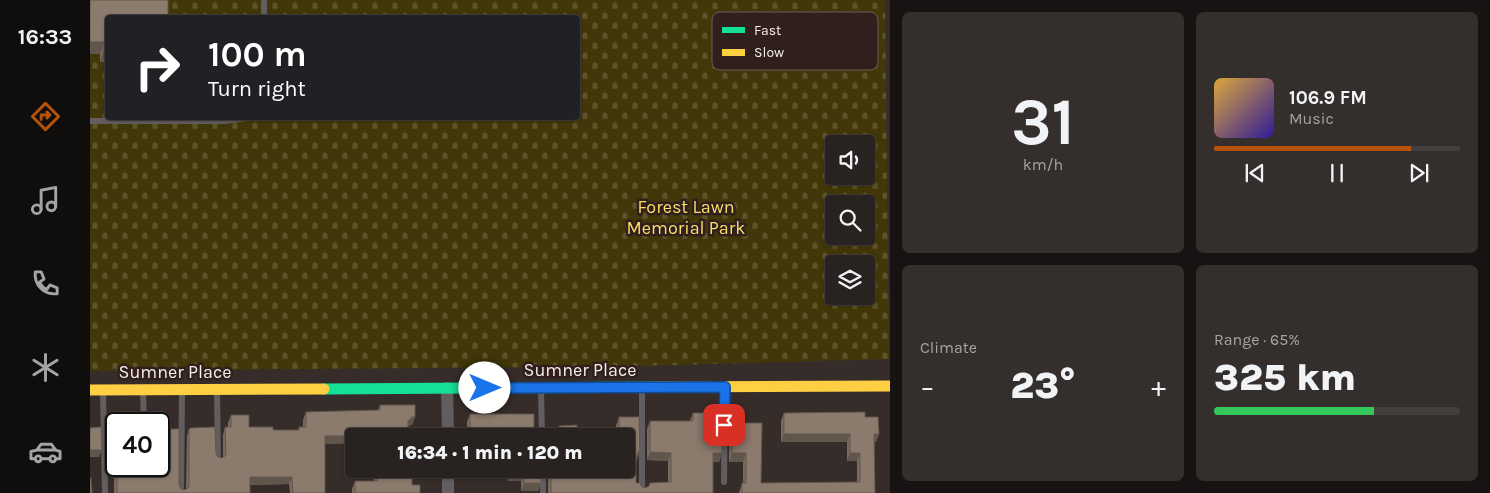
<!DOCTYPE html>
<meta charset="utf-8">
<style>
:root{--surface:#282220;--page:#342f2d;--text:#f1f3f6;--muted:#a5a4a5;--line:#443f3e;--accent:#b45309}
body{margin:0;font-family:Karla,sans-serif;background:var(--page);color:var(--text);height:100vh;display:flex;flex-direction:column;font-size:19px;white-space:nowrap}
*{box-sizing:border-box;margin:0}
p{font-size:16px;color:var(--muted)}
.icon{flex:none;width:28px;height:28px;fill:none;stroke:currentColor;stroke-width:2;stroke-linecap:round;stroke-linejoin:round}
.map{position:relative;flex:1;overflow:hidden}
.side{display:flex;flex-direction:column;gap:12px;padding:12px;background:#161312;width:600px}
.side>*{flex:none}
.top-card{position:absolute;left:15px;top:15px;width:475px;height:105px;border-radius:5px;box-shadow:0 1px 4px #0004,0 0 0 1px var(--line);background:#202124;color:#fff;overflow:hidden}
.controls{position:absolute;left:735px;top:135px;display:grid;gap:10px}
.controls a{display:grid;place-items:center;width:50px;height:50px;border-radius:5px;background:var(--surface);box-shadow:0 1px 4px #0004,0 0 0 1px var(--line);font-size:25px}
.speed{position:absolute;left:15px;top:412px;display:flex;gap:10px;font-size:25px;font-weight:700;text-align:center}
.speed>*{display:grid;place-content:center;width:65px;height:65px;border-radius:50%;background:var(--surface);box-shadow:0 1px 4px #0004,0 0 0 1px var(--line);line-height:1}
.speed .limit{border:2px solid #111;border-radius:8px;background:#fff;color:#111}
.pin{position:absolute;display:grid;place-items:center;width:42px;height:42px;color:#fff;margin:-21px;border-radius:10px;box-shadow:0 2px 8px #0006}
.me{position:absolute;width:55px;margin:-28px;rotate:90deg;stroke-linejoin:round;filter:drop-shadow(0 0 4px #0008)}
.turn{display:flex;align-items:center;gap:18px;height:105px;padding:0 20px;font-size:22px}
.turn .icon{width:65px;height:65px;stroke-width:2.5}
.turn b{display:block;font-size:35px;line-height:42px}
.big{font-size:38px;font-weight:800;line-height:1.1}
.side .widget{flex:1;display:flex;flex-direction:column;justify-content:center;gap:8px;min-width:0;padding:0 18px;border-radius:8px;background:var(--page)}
.side .dial{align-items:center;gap:0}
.dial b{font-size:65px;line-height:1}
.song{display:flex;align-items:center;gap:15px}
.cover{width:60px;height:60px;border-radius:8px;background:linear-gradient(135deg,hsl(40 70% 55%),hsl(250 70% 35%))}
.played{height:5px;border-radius:2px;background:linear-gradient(90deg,var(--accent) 80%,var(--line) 80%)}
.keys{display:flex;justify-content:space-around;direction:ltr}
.heat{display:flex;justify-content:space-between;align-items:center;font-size:28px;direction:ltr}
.charge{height:8px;border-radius:4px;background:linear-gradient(90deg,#34c759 65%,var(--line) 0)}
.side .tiles{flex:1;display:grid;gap:12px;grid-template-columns:repeat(2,1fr)}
.trip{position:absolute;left:255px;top:428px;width:290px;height:50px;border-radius:5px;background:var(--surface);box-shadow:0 1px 4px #0004,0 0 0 1px var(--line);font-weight:800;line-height:50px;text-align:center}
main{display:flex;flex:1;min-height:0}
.tabs{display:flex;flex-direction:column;width:90px;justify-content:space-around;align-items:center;background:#100e0d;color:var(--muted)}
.tabs .icon{width:35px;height:35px}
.tabs .on{color:var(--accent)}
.tabs b{font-size:22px;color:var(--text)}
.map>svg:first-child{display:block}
.cemetery{fill:url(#cemetery-stones);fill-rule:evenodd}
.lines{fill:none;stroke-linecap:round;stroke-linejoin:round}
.lane{stroke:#625e5f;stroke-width:6}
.street{stroke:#625e5f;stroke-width:12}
.fast{stroke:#16e098;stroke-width:11}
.slow{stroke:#ffcf43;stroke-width:11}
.wall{fill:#786a5e}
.shaded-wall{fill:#61564c}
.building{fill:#8b7b6d;stroke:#61564c}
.route-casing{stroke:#114b97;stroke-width:12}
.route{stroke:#1a73e8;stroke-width:9}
.labels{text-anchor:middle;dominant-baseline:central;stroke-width:5;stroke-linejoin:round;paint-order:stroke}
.park-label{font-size:18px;fill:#fbdd67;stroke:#2f201d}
.street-label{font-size:18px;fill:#f7ecea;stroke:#2f201d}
.key{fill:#2f201d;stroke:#6b5d5a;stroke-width:1}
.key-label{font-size:14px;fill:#f7ecea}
</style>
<main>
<nav class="tabs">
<b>16:33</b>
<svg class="icon on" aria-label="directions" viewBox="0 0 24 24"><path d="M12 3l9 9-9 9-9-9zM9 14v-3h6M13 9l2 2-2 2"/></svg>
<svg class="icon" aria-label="music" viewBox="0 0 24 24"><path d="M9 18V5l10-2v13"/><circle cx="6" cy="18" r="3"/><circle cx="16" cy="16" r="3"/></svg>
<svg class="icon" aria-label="phone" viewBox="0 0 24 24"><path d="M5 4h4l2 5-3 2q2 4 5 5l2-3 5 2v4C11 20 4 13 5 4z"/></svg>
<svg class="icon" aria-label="climate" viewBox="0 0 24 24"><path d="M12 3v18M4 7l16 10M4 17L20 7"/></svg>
<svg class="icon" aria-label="car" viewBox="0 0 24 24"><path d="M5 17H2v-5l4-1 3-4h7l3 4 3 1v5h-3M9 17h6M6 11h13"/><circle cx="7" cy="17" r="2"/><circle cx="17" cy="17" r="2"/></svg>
</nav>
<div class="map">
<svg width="800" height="493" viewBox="0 0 800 493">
<defs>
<pattern id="cemetery-stones" width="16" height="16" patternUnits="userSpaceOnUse" patternTransform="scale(1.25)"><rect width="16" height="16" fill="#423708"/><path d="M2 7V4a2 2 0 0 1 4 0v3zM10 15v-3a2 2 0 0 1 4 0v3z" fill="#5e542c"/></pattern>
</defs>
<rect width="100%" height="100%" fill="#362d2a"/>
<!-- cemetery -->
<path class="cemetery" d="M0,0H795L799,359L546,366L0,371ZM18,18H488V118H18ZM744,144H776V176H744ZM744,204H776V236H744ZM744,264H776V296H744Z"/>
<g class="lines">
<!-- lane -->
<g class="lane">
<path d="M174,18V0"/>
<path d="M0,121H135L157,118"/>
<path d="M552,388V491"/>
<path d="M451,389L452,436"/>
<path d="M53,391L54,424"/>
<path d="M127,391L128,461"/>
<path d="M13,392L15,493"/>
<path d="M453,469V493"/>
<path d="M634,482L635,388"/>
<path d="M91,493L92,391"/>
</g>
<!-- street -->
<g class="street">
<path d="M357,388L358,436"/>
<path d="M358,469V493"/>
</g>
<!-- fast -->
<path class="fast" d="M234,389L563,387"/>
<!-- slow -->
<g class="slow">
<path d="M563,387L800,386"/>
<path d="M0,390L234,389"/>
</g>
</g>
<!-- wall -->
<g class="wall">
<path d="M0,0H78L18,62H10V54H0Z"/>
<path d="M290,405L325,417L322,425L264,436V443L235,444V493H200L199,484L160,485V493H24V457H19V434L22,426H26V466H54L57,471H61L60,466H69L76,429L89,485L91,489L94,490L96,489L97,436L99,429L126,454L128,457L131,458H133V435L135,427H138V423L141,415L159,427L183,430H208L209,427H213V420L216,412L288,410Z"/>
<path d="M603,413L623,439L632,453L629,462H623V493H458V469H536V436H377V422L380,414L456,433L468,430L469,426L487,435L526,434V426L529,417L550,452L546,462V483L552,487L555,488L578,482V461L557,460V429L560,421H600Z"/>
<path d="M694,413L775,417L789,434L786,442H784L785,493H649L652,483H653V462H639V447L642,439H645L651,423L671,483L767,482V461H757V442H691V421Z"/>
<path d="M284,469H322V485L330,493H262V489L265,481H284Z"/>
<path d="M418,469H451V483L448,491H431V481H418Z"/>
</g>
<!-- shaded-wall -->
<g class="shaded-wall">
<path d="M0,42H14L10,54H0Z"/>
<path d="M14,50H18V62H10Z"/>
<path d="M321,417H325L322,425H319L318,428V420Z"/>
<path d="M694,434H760L757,442H691Z"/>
<path d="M784,434H789L786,442H781Z"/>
<rect x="380" y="435" width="10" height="1"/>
<path d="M235,436H287H264V443L232,444Z"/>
<path d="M22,449H26L24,457H19Z"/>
<path d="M0,450H12L9,457H0Z"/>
<path d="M548,452H550L545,463L546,455Z"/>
<path d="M560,452L581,453L578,461L557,460Z"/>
<path d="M623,453H632L629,462H620Z"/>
<path d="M642,453H656L653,462H639Z"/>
<path d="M760,453H770L767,461H757Z"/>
<path d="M421,473H434L431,481H418Z"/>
<path d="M160,477H202L199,484L157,485Z"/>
<path d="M434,483H451L448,491H431Z"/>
</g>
<!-- building -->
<g class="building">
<path d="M0,0H78V18H18V50H14V42H0Z"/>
<path d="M290,405H325V417H321V420H318V436H235V493H203L202,477H160V493H27V466H54L57,471H61L64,466H69V427H76V429H89V485L91,489L94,490L98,488L99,485V429L101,428L125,427L126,454L128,457L131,458L134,457L136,454L135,427H141V415H159V427H183V430H209V427H216V412L290,410Z"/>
<path d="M775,412V417H788L789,434H784L785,493H652V483H656V453H642V439H648V433H651V423H672L671,483L770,482V453H760V434H694V413Z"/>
<path d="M603,413H623V439H632V453H623V493H461V469H536V436H390V435H380V414H444V430H450L456,433L459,430H469V426L487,425V435L529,434V417H549L550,452H548V455H546V483H550L552,487L555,488L559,486L560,483L581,482V453L560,452V421H603Z"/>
<rect x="22" y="426" width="4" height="23"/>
<path d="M11,427L12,450H0V428Z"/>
<path d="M287,469H322V485H330V493H265V481H287Z"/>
<path d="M421,469H451V483H434V473H421Z"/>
<path d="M0,478H1L2,493H0Z"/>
</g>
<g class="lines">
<defs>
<path id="route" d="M395,388L635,387L634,425"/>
</defs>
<!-- route casing -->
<use href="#route" class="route-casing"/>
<!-- route -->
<use href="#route" class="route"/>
</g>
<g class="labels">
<!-- park labels -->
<g class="park-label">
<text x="596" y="207">Forest Lawn<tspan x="596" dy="21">Memorial Park</tspan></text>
</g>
<!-- street labels -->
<g class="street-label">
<text x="490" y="370">Sumner Place</text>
<text x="85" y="372">Sumner Place</text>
</g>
</g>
<!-- legend -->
<rect x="622" y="12" width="166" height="58" rx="8" class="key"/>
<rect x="632" y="27" width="23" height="6" fill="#16e098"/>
<rect x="632" y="49" width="23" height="7" fill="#ffcf43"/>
<g class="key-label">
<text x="664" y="35">Fast</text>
<text x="664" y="57">Slow</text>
</g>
</svg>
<div class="controls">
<a><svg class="icon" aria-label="sound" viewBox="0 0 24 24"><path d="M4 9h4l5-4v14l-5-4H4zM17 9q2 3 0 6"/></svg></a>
<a><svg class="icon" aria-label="search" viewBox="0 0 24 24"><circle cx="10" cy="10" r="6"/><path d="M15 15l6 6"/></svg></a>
<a><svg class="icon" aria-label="layers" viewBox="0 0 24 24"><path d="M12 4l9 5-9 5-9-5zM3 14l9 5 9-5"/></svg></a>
</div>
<div class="speed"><div class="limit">40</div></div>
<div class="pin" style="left:634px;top:425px;background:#d93025"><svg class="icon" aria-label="arrive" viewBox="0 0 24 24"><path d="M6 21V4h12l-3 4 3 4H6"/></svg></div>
<svg class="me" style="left:395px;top:388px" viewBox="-20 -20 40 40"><circle r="19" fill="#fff"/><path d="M0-13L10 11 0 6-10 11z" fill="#1a73e8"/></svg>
<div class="trip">16:34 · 1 min · 120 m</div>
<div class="top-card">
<div class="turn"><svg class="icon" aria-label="right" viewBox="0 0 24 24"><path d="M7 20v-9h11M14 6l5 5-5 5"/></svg><div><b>100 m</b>Turn right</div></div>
</div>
</div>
<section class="side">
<div class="tiles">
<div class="widget dial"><b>31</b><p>km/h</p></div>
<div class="widget">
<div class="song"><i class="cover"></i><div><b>106.9 FM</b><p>Music</p></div></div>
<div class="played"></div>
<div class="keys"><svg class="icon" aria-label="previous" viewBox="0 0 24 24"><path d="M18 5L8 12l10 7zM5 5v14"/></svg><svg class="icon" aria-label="pause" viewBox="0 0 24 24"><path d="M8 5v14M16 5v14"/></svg><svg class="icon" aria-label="next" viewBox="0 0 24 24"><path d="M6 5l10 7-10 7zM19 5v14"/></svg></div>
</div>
<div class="widget"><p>Climate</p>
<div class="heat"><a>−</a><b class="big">23°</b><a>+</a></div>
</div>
<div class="widget"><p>Range · 65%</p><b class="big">325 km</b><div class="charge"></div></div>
</div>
</section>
</main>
